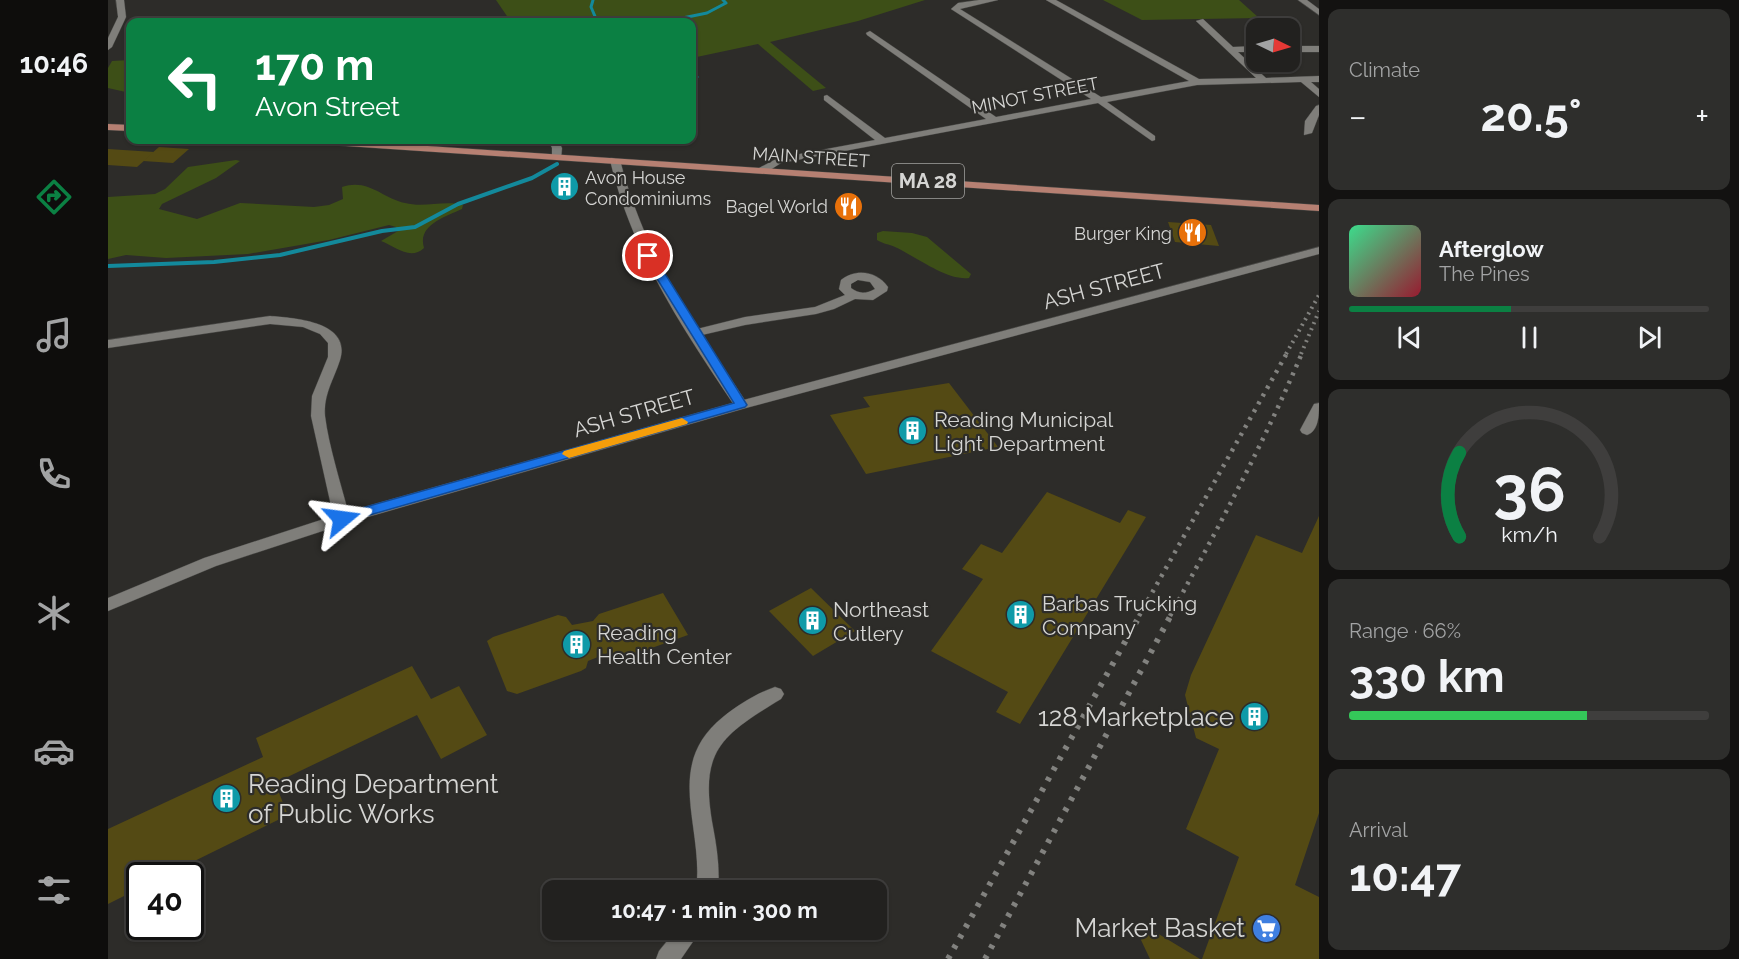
<!DOCTYPE html>
<meta charset="utf-8">
<style>
:root{--surface:#22211f;--page:#2e2e2c;--text:#f1f3f6;--muted:#a2a3a4;--line:#3f3e3d;--accent:#0b8043}
body{margin:0;font-family:Raleway,sans-serif;background:var(--page);color:var(--text);height:100vh;display:flex;flex-direction:column;font-size:22px;white-space:nowrap}
*{box-sizing:border-box;margin:0}
p{font-size:20px;color:var(--muted)}
.icon{flex:none;width:33px;height:33px;fill:none;stroke:currentColor;stroke-width:2;stroke-linecap:round;stroke-linejoin:round}
.map{position:relative;flex:1;overflow:hidden}
.drawer{display:flex;flex-direction:column;gap:9px;padding:9px;background:#131211;width:420px}
.drawer>*{flex:none}
.hud{position:absolute;left:18px;top:18px;width:570px;height:126px;border-radius:12px;box-shadow:0 2px 4px #0004,0 0 0 2px var(--line);background:#0b8043;color:#fff;overflow:hidden}
.needle{width:39px;rotate:95deg}
.controls{position:absolute;left:1138px;top:18px;display:grid;gap:12px}
.controls a{display:grid;place-items:center;width:54px;height:54px;border-radius:12px;background:var(--surface);box-shadow:0 2px 4px #0004,0 0 0 2px var(--line);font-size:30px}
.speed{position:absolute;left:18px;top:862px;display:flex;gap:12px;font-size:30px;font-weight:700;text-align:center}
.speed>*{display:grid;place-content:center;width:78px;height:78px;border-radius:50%;background:var(--surface);box-shadow:0 2px 4px #0004,0 0 0 2px var(--line);line-height:1}
.speed .limit{border:3px solid #111;border-radius:9px;background:#fff;color:#111}
.pin{position:absolute;display:grid;place-items:center;width:51px;height:51px;color:#fff;margin:-26px;border:3px solid #fff;border-radius:50%;box-shadow:0 2px 6px #0007}
.me{position:absolute;width:66px;margin:-33px;rotate:74deg;stroke-linejoin:round;filter:drop-shadow(0 0 4px #0008)}
.turn{display:flex;align-items:center;gap:21px;height:126px;padding:0 30px;font-size:27px}
.turn .icon{width:78px;height:78px;stroke-width:2.5}
.turn b{display:block;font-size:42px;line-height:51px}
.big{font-size:45px;font-weight:700;line-height:1.1}
.drawer .widget{flex:1;display:flex;flex-direction:column;justify-content:center;gap:9px;min-width:0;padding:0 21px;border-radius:12px;background:var(--page)}
.drawer .dial{align-items:center;gap:0}
.dial svg{height:156px;overflow:visible;fill:none;stroke:var(--line);stroke-width:7;stroke-linecap:round;text-anchor:middle}
.dial text{fill:var(--text);stroke:none}
.song{display:flex;align-items:center;gap:18px}
.cover{width:72px;height:72px;border-radius:9px;background:linear-gradient(135deg,hsl(150 70% 55%),hsl(350 70% 35%))}
.played{height:6px;border-radius:3px;background:linear-gradient(90deg,var(--accent) 45%,var(--line) 45%)}
.keys{display:flex;justify-content:space-around;direction:ltr}
.heat{display:flex;justify-content:space-between;align-items:center;font-size:33px;direction:ltr}
.charge{height:9px;border-radius:4px;background:linear-gradient(90deg,#34c759 66%,var(--line) 0)}
.trip{position:absolute;left:434px;top:880px;width:345px;height:60px;border-radius:12px;background:var(--surface);box-shadow:0 2px 4px #0004,0 0 0 2px var(--line);font-weight:700;line-height:60px;text-align:center}
main{display:flex;flex:1;min-height:0}
.dock{display:flex;flex-direction:column;width:108px;justify-content:space-around;align-items:center;background:#0e0d0c;color:var(--muted)}
.dock .icon{width:42px;height:42px}
.dock .on{color:var(--accent)}
.dock b{font-size:27px;color:var(--text)}
.map>svg:first-child{display:block}
.green{fill:#3d4f17}
.lines{fill:none;stroke-linecap:round;stroke-linejoin:round}
.stream-far1{stroke:#13899b;stroke-width:3}
.stream{stroke:#13899b;stroke-width:4}
.building{fill:#544a14}
.minor-casing{stroke:#474744;stroke-width:1}
.tertiary-casing{stroke:#474744;stroke-width:1}
.primary-casing{stroke:#474744;stroke-width:1}
.minor{fill:#7f7e7a;fill-rule:evenodd}
.tertiary{fill:#7f7e7a;fill-rule:evenodd}
.primary{fill:#b68072;fill-rule:evenodd}
.rail-far2{stroke:#82827f;stroke-width:4;stroke-dasharray:2 4.5;stroke-linecap:butt}
.rail-far1{stroke:#82827f;stroke-width:4.5;stroke-dasharray:3 6;stroke-linecap:butt}
.rail{stroke:#82827f;stroke-width:6;stroke-dasharray:4 8;stroke-linecap:butt}
.route{fill:#1a73e8;stroke:#114b97;stroke-width:1.5}
.slow{fill:#f59e0b}
.labels{text-anchor:middle;dominant-baseline:central;stroke-width:4.5;stroke-linejoin:round;paint-order:stroke}
.far-street-label{font-size:18px;fill:#d5d5d3;stroke:#2d2c29}
.far-poi-label{font-size:18px;fill:#d5d5d3;stroke:#2d2c29;text-anchor:end}
.shield{fill:#2d2c29;stroke:#a3a2a0;stroke-width:1.5}
.shield-label{font-size:20px;font-weight:bold;fill:#d5d5d3}
.street-label{font-size:21px;fill:#d5d5d3;stroke:#2d2c29}
.poi-label{font-size:21px;fill:#d5d5d3;stroke:#2d2c29;text-anchor:start}
.near-poi-label{font-size:26px;fill:#d5d5d3;stroke:#2d2c29;text-anchor:end}
</style>
<main>
<nav class="dock">
<b>10:46</b>
<svg class="icon on" aria-label="directions" viewBox="0 0 24 24"><path d="M12 3l9 9-9 9-9-9zM9 14v-3h6M13 9l2 2-2 2"/></svg>
<svg class="icon" aria-label="music" viewBox="0 0 24 24"><path d="M9 18V5l10-2v13"/><circle cx="6" cy="18" r="3"/><circle cx="16" cy="16" r="3"/></svg>
<svg class="icon" aria-label="phone" viewBox="0 0 24 24"><path d="M5 4h4l2 5-3 2q2 4 5 5l2-3 5 2v4C11 20 4 13 5 4z"/></svg>
<svg class="icon" aria-label="climate" viewBox="0 0 24 24"><path d="M12 3v18M4 7l16 10M4 17L20 7"/></svg>
<svg class="icon" aria-label="car" viewBox="0 0 24 24"><path d="M5 17H2v-5l4-1 3-4h7l3 4 3 1v5h-3M9 17h6M6 11h13"/><circle cx="7" cy="17" r="2"/><circle cx="17" cy="17" r="2"/></svg>
<svg class="icon" aria-label="filters" viewBox="0 0 24 24"><path d="M4 7h16M4 17h16"/><circle cx="9" cy="7" r="2"/><circle cx="15" cy="17" r="2"/></svg>
</nav>
<div class="map">
<svg width="1211" height="959" viewBox="0 0 1211 959">
<rect width="100%" height="100%" fill="#2d2c29"/>
<!-- green -->
<g class="green">
<path d="M388,0H817L750,21L662,42L718,88L705,91L650,44L584,58V22H403Z"/>
<path d="M995,0H1131L1151,18L1034,20Z"/>
<path d="M22,60V93L0,88V68L4,61Z"/>
<path d="M128,160L132,161L108,178L54,204L51,209L89,219L132,203L206,207L221,205L235,199L234,187C260,178 274,198 297,203C316,208 336,200 355,205L354,209C337,217 309,225 316,248C302,261 287,246 273,241L290,231L288,227L281,225L221,240L140,254L58,258L18,255L0,259V197L47,194L57,189L80,167Z"/>
<path d="M775,231L804,233L819,237L863,274L861,278C839,281 807,256 787,247C781,244 775,244 769,240V233Z"/>
</g>
<g class="lines">
<!-- stream-far1 -->
<g class="stream-far1">
<path d="M485,0L483,7L489,21L493,22"/>
<path d="M555,22L599,13L618,3L615,0"/>
<path d="M584,71L589,77L584,81"/>
</g>
<!-- stream -->
<path class="stream" d="M0,266L106,262L172,255L274,231L307,227L350,204L424,178L449,164"/>
</g>
<!-- building -->
<g class="building">
<path d="M51,147L81,149L65,163L35,161Z"/>
<path d="M0,149L46,152L29,167L0,165Z"/>
<path d="M1060,222L1103,225L1111,246L1067,242Z"/>
<path d="M841,383L890,447L758,474L722,415L762,407L755,397Z"/>
<path d="M939,492L1012,523L1020,510L1038,517L912,724L888,712L900,692L823,651L875,579L854,569L873,544L894,553Z"/>
<path d="M1211,516V813L1187,885L1211,897V959H1094L1131,857L1078,829L1111,749L1088,738L1077,695L1083,675L1148,535L1194,553Z"/>
<path d="M703,588L747,631L705,656L661,611Z"/>
<path d="M555,593L580,635L513,659H507L500,653L480,661L478,668L473,671L409,694L399,691L379,641L385,637L450,615L458,617L464,625L485,621L491,614Z"/>
<path d="M304,666L323,699L351,686L379,735L333,759L309,715L167,783L180,815L56,876H32V888L0,904V829L155,757L148,738Z"/>
<path d="M1039,927L1092,959H1042L1033,940Z"/>
</g>
<g class="lines">
<defs>
<g id="minor">
<path d="M8,0H16L18,17L4,47L0,50V38L10,17Z"/>
<path d="M871,0H890L852,9L993,97L1081,81L938,0H948L1091,79L1148,78L1088,21L1095,19L1125,47L1149,46V52H1130L1158,78L1211,76V82H1203L1211,89V97L1193,82L1089,85L999,102L1047,136V140L1044,141L990,103L673,163L659,172H651V168L670,158L767,140L716,100V96L719,95L777,138L878,119L759,35L758,33L762,31L888,117L983,99L843,9L850,3Z"/>
<path d="M1190,0H1199L1211,9V15Z"/>
<path d="M241,18L266,22H206L210,20Z"/>
<rect x="1182" y="46" width="29" height="6"/>
<path d="M1211,105V115L1204,133L1196,135L1197,121L1208,106Z"/>
<path d="M440,140H450L454,148L453,159L444,157V148Z"/>
<path d="M503,158L512,160C528,222 555,276 589,329L637,317L707,307L737,295L731,289L733,280C748,268 769,271 780,287L779,291L765,300L747,299L726,309L708,314L637,325L594,335L640,405L633,409L628,408C575,329 524,254 502,160ZM750,280L762,282L767,289C758,294 751,294 743,288V284Z"/>
<path d="M162,316C185,318 244,321 232,360C226,379 215,395 217,416C221,448 234,487 242,519L240,523H228L226,519L203,416L204,396L220,357V343L212,334L195,327L162,324L0,348V340Z"/>
<path d="M1211,403C1211,414 1211,431 1199,435L1194,433L1192,430L1206,404Z"/>
<path d="M667,687L673,689L676,694L673,699C612,736 591,751 605,827C609,848 612,869 610,891H588C597,828 554,766 615,717C630,705 649,693 667,687Z"/>
<path d="M568,930H593L573,959H548L551,951Z"/>
</g>
<path id="tertiary" d="M1211,247V254L638,408L239,523L108,566L0,611V598L96,558L228,515L628,402Z"/>
<g id="primary">
<path d="M0,124L22,125V131L0,130Z"/>
<path d="M188,140H230L1211,205V211L193,143Z"/>
</g>
</defs>
<!-- minor casing -->
<use href="#minor" class="minor-casing"/>
<!-- tertiary casing -->
<use href="#tertiary" class="tertiary-casing"/>
<!-- primary casing -->
<use href="#primary" class="primary-casing"/>
<!-- minor -->
<use href="#minor" class="minor"/>
<!-- tertiary -->
<use href="#tertiary" class="tertiary"/>
<!-- primary -->
<use href="#primary" class="primary"/>
<!-- rail-far2 -->
<g class="rail-far2">
<path d="M1178,354L1211,295"/>
<path d="M1193,354L1211,311"/>
</g>
<!-- rail-far1 -->
<g class="rail-far1">
<path d="M1031,616L1179,353"/>
<path d="M1062,616C1109,530 1156,443 1194,353"/>
</g>
<!-- rail -->
<g class="rail">
<path d="M840,959L1032,615"/>
<path d="M877,959L1063,615"/>
</g>
</g>
<!-- route -->
<path class="route" d="M540,253L546,256L639,405L637,407L234,523L229,522L227,519L229,515L626,403L535,256Z"/>
<!-- slow -->
<path class="slow" d="M574,418L580,422L579,424L461,458L454,454L456,451Z"/>
<!-- icons -->
<defs>
<symbol id="building-disc" viewBox="-11 -11 22 22"><circle r="9.5" fill="#0f9aa8" stroke="#2d2c29"/><path d="M-4-6H4V6H1V3H-1V6H-4ZM-2.5-4.3h1.7v1.8h-1.7ZM.8-4.3h1.7v1.8H.8ZM-2.5-1h1.7V.8h-1.7ZM.8-1h1.7V.8H.8Z" fill="#fff"/></symbol>
<symbol id="restaurant-disc" viewBox="-11 -11 22 22"><circle r="9.5" fill="#e8710a" stroke="#2d2c29"/><path d="M-5-6h1v4h1v-4h1v4h1v-4h1v5L-1.5 .5V6h-2V.5L-5-1ZM5-6V6H3V1.5H1.5Q1.5-4 5-6Z" fill="#fff"/></symbol>
<symbol id="supermarket-disc" viewBox="-11 -11 22 22"><circle r="9.5" fill="#3f7fe0" stroke="#2d2c29"/><path d="M-6-5.5h2.5l.6 2H6L4.5 2H-2.5L-4.4-4H-6ZM-1.5 3.2a1.3 1.3 0 1 0 .1 0ZM3 3.2a1.3 1.3 0 1 0 .1 0Z" fill="#fff"/></symbol>
</defs>
<g fill-rule="evenodd">
<use href="#building-disc" x="440" y="170" width="33" height="33"/>
<use href="#restaurant-disc" x="724" y="190" width="33" height="33"/>
<use href="#restaurant-disc" x="1068" y="216" width="33" height="33"/>
<use href="#building-disc" x="788" y="414" width="33" height="33"/>
<use href="#building-disc" x="896" y="598" width="33" height="33"/>
<use href="#building-disc" x="688" y="604" width="33" height="33"/>
<use href="#building-disc" x="452" y="628" width="33" height="33"/>
<use href="#building-disc" x="1130" y="700" width="33" height="33"/>
<use href="#building-disc" x="102" y="782" width="33" height="33"/>
<use href="#supermarket-disc" x="1142" y="912" width="33" height="33"/>
</g>
<g class="labels">
<!-- far-street labels -->
<g class="far-street-label">
<text transform="translate(927 95) rotate(-11)">MINOT STREET</text>
<text transform="translate(703 157) rotate(4)">MAIN STREET</text>
</g>
<!-- far-poi labels -->
<g class="far-poi-label">
<text x="477" y="177" text-anchor="start">Avon House<tspan x="477" dy="21">Condominiums</tspan></text>
<text x="720" y="206">Bagel World</text>
<text x="1064" y="233">Burger King</text>
</g>
<!-- shield labels -->
<rect class="shield" x="784" y="164" width="72" height="34" rx="4.5"/>
<g class="shield-label">
<text x="820" y="181">MA 28</text>
</g>
<!-- street labels -->
<g class="street-label">
<text transform="translate(996 286) rotate(-15)">ASH STREET</text>
<text transform="translate(526 413) rotate(-16)">ASH STREET</text>
</g>
<!-- poi labels -->
<g class="poi-label">
<text x="826" y="419">Reading Municipal<tspan x="826" dy="24">Light Department</tspan></text>
<text x="934" y="603">Barbas Trucking<tspan x="934" dy="24">Company</tspan></text>
<text x="725" y="609">Northeast<tspan x="725" dy="24">Cutlery</tspan></text>
<text x="489" y="632">Reading<tspan x="489" dy="24">Health Center</tspan></text>
</g>
<!-- near-poi labels -->
<g class="near-poi-label">
<text x="1126" y="717">128 Marketplace</text>
<text x="140" y="784" text-anchor="start">Reading Department<tspan x="140" dy="30">of Public Works</tspan></text>
<text x="1137" y="928">Market Basket</text>
</g>
</g>
</svg>
<div class="controls">
<a><svg class="needle" viewBox="-14 -14 28 28"><path d="M0-13l5 13h-10z" fill="#e53935"/><path d="M0 13l5-13h-10z" fill="#a2a3a4"/></svg></a>
</div>
<div class="speed"><div class="limit">40</div></div>
<div class="pin" style="left:540px;top:256px;background:#d93025"><svg class="icon" aria-label="arrive" viewBox="0 0 24 24"><path d="M6 21V4h12l-3 4 3 4H6"/></svg></div>
<svg class="me" style="left:234px;top:519px" viewBox="-20 -20 40 40"><path d="M0-17L14 15 0 8-14 15z" fill="#1a73e8" stroke="#fff" stroke-width="4"/></svg>
<div class="trip">10:47 · 1 min · 300 m</div>
<div class="hud">
<div class="turn"><svg class="icon" aria-label="left" viewBox="0 0 24 24"><path d="M17 20v-9H6M10 6l-5 5 5 5"/></svg><div><b>170 m</b>Avon Street</div></div>
</div>
</div>
<section class="drawer">
<div class="widget"><p>Climate</p>
<div class="heat"><a>−</a><b class="big">20.5°</b><a>+</a></div>
</div>
<div class="widget">
<div class="song"><i class="cover"></i><div><b>Afterglow</b><p>The Pines</p></div></div>
<div class="played"></div>
<div class="keys"><svg class="icon" aria-label="previous" viewBox="0 0 24 24"><path d="M18 5L8 12l10 7zM5 5v14"/></svg><svg class="icon" aria-label="pause" viewBox="0 0 24 24"><path d="M8 5v14M16 5v14"/></svg><svg class="icon" aria-label="next" viewBox="0 0 24 24"><path d="M6 5l10 7-10 7zM19 5v14"/></svg></div>
</div>
<div class="widget dial"><svg viewBox="0 0 100 80">
<path d="M14 69A42 42 0 1 1 86 69"/>
<path d="M14 69A42 42 0 0 1 14 26" stroke="#0b8043"/>
<text x="50" y="56" font-size="32" font-weight="700">36</text>
<text x="50" y="72" font-size="11">km/h</text>
</svg></div>
<div class="widget"><p>Range · 66%</p><b class="big">330 km</b><div class="charge"></div></div>
<div class="widget"><p>Arrival</p><b class="big">10:47</b></div>
</section>
</main>
